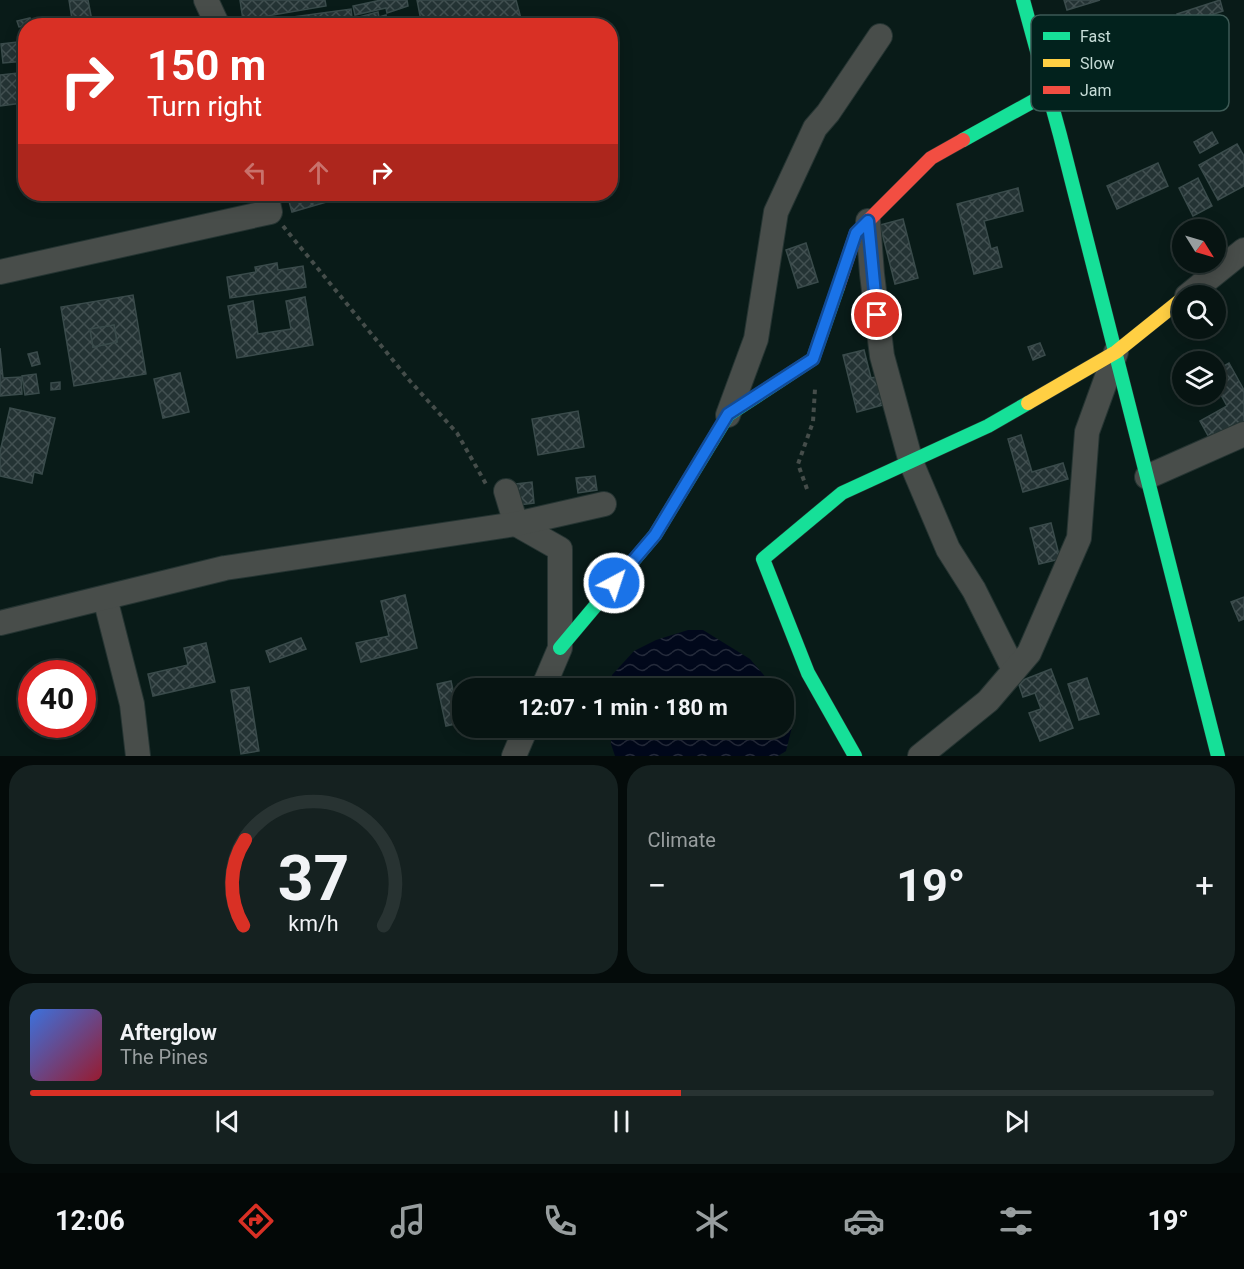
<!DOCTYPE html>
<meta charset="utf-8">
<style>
:root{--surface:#071412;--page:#152120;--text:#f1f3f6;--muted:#989e9f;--line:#283332;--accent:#d93025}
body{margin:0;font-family:Roboto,sans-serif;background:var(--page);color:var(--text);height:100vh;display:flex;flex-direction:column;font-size:22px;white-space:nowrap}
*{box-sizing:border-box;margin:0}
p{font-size:20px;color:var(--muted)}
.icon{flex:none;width:33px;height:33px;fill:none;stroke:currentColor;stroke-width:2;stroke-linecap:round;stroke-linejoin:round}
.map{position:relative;height:756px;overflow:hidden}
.details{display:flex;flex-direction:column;gap:9px;padding:9px;background:#040b0a;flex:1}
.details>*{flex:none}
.banner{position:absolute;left:18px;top:18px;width:600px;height:183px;border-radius:24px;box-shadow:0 3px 15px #0003,0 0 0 2px var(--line);background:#d93025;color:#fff;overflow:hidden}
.needle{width:39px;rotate:127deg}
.fabs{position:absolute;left:1172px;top:219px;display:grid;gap:12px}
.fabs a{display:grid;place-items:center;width:54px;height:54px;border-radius:50%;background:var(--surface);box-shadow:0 3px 15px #0003,0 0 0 2px var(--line);font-size:30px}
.speed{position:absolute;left:18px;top:660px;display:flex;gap:12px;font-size:30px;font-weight:700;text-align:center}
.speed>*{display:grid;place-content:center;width:78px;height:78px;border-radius:50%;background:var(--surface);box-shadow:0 3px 15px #0003,0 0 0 2px var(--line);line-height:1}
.speed .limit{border:9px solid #d22;background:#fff;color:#111}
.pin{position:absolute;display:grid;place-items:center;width:51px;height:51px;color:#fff;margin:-26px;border:3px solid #fff;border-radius:50%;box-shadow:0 2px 6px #0007}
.me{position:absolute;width:66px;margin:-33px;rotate:40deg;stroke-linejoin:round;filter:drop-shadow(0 0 4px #0008)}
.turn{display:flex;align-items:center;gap:21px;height:126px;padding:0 30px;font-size:27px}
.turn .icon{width:78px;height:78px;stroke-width:2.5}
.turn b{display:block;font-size:42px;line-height:51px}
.lanes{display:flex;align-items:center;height:57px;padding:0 30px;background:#0003;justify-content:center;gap:30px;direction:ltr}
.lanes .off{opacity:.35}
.big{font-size:45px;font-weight:700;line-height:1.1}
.details .widget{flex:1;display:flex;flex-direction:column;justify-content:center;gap:9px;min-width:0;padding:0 21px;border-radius:24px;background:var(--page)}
.details .dial{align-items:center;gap:0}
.dial svg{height:156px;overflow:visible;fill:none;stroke:var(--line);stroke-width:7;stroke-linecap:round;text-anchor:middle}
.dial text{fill:var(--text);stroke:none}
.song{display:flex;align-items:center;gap:18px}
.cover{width:72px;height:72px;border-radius:9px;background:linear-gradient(135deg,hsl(220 70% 55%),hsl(350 70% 35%))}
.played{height:6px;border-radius:3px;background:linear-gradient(90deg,var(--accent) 55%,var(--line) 55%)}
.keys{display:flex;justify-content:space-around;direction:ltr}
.heat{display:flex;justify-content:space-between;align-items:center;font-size:33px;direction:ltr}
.details .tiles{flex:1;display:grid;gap:9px;grid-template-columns:1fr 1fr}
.widget:last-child{grid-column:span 2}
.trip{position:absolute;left:452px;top:678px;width:342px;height:60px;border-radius:24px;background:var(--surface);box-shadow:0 3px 15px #0003,0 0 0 2px var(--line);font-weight:700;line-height:60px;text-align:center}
.tabs{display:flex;height:96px;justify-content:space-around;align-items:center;background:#030807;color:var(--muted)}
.tabs .icon{width:42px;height:42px}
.tabs .active{color:var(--accent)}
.tabs b{font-size:27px;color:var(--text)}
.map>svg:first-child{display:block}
.water{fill:url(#water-waves)}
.building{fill:url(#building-cross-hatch);stroke:#3a4b4b;stroke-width:1.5;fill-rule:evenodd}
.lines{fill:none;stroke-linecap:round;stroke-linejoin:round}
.street-casing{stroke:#253432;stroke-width:26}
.fast-casing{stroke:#253432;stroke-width:15}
.slow-casing{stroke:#253432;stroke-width:15}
.jam-casing{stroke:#253432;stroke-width:15}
.path{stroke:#454d4a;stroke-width:4;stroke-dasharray:4.5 4.5;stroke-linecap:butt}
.street{stroke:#484d4a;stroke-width:24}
.fast{stroke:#16e098;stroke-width:14}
.slow{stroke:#ffcf43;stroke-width:14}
.jam{stroke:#f24e42;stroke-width:14}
.route-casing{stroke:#114b97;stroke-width:15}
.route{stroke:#1a73e8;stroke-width:10}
.key{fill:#02221d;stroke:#3d5a55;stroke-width:1.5}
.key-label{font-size:16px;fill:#c6dcd7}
</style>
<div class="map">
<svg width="1244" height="756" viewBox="0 0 1244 756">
<defs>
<pattern id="water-waves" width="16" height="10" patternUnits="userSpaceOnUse" patternTransform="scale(1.5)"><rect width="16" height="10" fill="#01081b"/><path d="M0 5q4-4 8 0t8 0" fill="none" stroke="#252b3b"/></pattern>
<pattern id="building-cross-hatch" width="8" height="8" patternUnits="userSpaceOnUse" patternTransform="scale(1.5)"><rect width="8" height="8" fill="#243334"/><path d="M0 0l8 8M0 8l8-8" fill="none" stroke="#425051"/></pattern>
</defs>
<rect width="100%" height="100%" fill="#091b18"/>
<!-- water -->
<g class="water">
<path d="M688,630H703L750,659L775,688H612V675L634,651L656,640Z"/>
<path d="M783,704L792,727L786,751L778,756H615L611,744V728H783Z"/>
</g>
<!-- building -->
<g class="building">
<path d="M69,0H88L93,26H73Z"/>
<path d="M240,0H325L326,6L243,20Z"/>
<path d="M381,0H407L408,6L387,13L386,8L355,15L353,6Z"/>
<path d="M417,0H516L523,26H431L429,20L421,21Z"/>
<path d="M1064,0H1100L1067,10Z"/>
<path d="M1220,0L1223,11L1181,25L1177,14Z"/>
<path d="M351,9L353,26H241V24Z"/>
<path d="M378,12L379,17L386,15L387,21L373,26H361L359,17Z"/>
<path d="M30,18L32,25L19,27L17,21Z"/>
<path d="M26,41V61L3,63L1,44Z"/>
<path d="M18,73L22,103L0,106V75Z"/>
<path d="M1212,132L1218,143L1200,153L1194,142Z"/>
<path d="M1237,144L1244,156V186L1218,200L1199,165Z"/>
<path d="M1158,163L1168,186L1117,209L1107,186Z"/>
<path d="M1198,178L1212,206L1193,216L1179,188Z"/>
<path d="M1018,188L1023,211L984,221L991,249L997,247L1002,267L974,274L957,204Z"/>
<path d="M287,194H354L292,212Z"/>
<path d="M903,219L918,278L895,284L880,225Z"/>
<path d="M806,243L818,282L798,288L786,250Z"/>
<path d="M277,263L278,270L303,266L306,287L230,298L227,277L256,272L255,267Z"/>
<path d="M133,295L146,374L74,386L61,307ZM114,325L117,342L93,347L90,329Z"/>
<path d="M305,297L313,345L237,358L228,306L253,301L258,334L291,329L286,301Z"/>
<path d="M114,325L117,342L93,347L90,329Z"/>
<path d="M1040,343L1045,355L1033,360L1028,347Z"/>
<path d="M0,348L3,378L21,377L22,394L0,396Z"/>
<path d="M864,350L871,378L876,377L883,405L857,412L843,355Z"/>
<path d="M37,352L40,364L32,366L28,354Z"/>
<path d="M1229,363L1244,390V423L1211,441L1200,421L1227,406L1215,384V371Z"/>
<path d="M180,373L189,412L163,418L154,379Z"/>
<path d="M36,374L39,393L25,395L22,376Z"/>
<path d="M60,382V389L51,390V383Z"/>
<path d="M10,408L55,418L42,474L34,472L32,483L0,476V452Z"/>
<path d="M578,411L584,447L538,455L532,419Z"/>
<path d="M1021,435L1032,472L1063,463L1068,479L1023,492L1008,439Z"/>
<path d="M595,476L597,490L578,493L576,478Z"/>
<path d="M532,482L534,503L519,505L516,484Z"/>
<path d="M1051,523L1060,559L1039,564L1030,528Z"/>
<path d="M405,595L417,648L361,662L356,643L389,636L381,601Z"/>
<path d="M1244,597V619L1239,621L1231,602Z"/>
<path d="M301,638L306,649L270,662L266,651Z"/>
<path d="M206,643L215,682L153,696L148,674L188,665L184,648Z"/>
<path d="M1051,669L1073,728L1040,741L1029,713L1041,709L1035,693L1023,697L1018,682Z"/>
<path d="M1087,678L1099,714L1079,720L1068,684Z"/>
<path d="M451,681L460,723L446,726L437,684Z"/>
<path d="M249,687L259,751L241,754L231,690Z"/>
</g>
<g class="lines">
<defs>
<g id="street">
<path d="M206,0L218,26"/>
<path d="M868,221L872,274L882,356L911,462L948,549L974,590L1014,670"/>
<path d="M0,272L270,212L266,194"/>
<path d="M1187,296L1244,250"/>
<path d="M728,415L756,339L776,212L815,128L828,113L880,36"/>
<path d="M1147,477L1244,434"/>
<path d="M506,491L516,524L560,549V648L543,688"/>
<path d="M105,598L132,704L138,756"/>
<path d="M0,623L225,568L516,524L604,504"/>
<path d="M514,756L526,728"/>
<path d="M920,756L988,701L1029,653L1079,538L1087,432L1116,352"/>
</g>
<g id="fast">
<path d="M1023,0L1060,135L1218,756"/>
<path d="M963,140L1048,93"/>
<path d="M560,648L655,535L728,415L813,359L838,287"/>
<path d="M855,756L808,673L763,559L842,493L988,426L1028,403"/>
</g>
<path id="slow" d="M1028,403L1116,352L1182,299"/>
<path id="jam" d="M838,287L856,233L931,158L963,140"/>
</defs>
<!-- street casing -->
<use href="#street" class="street-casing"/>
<!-- fast casing -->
<use href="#fast" class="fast-casing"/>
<!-- slow casing -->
<use href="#slow" class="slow-casing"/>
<!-- jam casing -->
<use href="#jam" class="jam-casing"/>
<!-- path -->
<g class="path">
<path d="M283,226L410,381L457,433L486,484"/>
<path d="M807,489L798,464L813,422L815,389"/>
</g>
<!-- street -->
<use href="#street" class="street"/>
<!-- fast -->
<use href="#fast" class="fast"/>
<!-- slow -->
<use href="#slow" class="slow"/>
<!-- jam -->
<use href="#jam" class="jam"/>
</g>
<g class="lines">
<defs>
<path id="route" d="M614,583L655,535L728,414L813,359L856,233L868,221L877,315"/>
</defs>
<!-- route casing -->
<use href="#route" class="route-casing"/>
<!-- route -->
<use href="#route" class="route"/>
</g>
<!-- legend -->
<rect x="1031" y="15" width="198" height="96" rx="9" class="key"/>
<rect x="1043" y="32" width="27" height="8" fill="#16e098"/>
<rect x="1043" y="59" width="27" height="8" fill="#ffcf43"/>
<rect x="1043" y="86" width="27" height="8" fill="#f24e42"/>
<g class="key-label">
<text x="1080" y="42">Fast</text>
<text x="1080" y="69">Slow</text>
<text x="1080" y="96">Jam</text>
</g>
</svg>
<div class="fabs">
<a><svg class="needle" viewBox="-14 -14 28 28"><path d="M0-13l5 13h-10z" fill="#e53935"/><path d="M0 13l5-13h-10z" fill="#989e9f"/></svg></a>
<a><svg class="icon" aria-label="search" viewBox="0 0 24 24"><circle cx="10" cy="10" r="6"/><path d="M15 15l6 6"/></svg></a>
<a><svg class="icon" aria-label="layers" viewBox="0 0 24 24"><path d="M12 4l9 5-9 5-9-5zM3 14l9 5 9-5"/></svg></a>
</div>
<div class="speed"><div class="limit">40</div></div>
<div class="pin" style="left:877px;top:315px;background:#d93025"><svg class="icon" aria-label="arrive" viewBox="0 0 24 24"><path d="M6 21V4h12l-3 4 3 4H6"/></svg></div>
<svg class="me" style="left:614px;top:583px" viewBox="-20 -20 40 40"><circle r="17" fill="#1a73e8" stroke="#fff" stroke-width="3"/><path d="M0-11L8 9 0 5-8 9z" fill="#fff"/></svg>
<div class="trip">12:07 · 1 min · 180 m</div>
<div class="banner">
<div class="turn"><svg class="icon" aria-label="right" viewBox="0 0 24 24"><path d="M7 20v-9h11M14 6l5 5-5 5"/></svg><div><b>150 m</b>Turn right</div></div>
<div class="lanes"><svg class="icon off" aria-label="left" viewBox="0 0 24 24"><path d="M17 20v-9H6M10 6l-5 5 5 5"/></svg><svg class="icon off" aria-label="ahead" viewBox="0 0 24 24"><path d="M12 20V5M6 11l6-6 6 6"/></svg><svg class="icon" aria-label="right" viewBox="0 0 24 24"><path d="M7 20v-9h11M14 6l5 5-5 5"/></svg></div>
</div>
</div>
<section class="details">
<div class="tiles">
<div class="widget dial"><svg viewBox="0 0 100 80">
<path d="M14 69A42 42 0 1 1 86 69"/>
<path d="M14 69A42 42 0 0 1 15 25" stroke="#d93025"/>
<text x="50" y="56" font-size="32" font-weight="700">37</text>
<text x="50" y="72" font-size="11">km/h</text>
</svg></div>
<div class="widget"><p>Climate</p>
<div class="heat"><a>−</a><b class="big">19°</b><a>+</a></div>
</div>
<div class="widget">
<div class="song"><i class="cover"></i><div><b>Afterglow</b><p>The Pines</p></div></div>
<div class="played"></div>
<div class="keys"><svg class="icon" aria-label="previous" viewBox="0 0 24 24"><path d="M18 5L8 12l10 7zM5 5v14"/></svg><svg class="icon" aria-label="pause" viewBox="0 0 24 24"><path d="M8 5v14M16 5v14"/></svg><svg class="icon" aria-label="next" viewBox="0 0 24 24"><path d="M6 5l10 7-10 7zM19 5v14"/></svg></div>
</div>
</div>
</section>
<nav class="tabs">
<b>12:06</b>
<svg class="icon active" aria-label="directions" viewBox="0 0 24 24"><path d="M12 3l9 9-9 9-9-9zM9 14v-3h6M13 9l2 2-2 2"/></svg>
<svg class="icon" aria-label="music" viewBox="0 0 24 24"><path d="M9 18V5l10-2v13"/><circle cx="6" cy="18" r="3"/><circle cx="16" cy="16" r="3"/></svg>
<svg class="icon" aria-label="phone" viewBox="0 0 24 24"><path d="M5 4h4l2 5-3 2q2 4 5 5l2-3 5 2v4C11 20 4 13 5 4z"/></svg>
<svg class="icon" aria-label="climate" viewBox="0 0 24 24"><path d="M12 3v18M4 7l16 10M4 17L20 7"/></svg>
<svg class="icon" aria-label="car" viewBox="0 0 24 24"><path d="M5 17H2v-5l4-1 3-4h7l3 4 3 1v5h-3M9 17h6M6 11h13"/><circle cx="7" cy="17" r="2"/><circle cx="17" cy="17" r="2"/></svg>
<svg class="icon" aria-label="filters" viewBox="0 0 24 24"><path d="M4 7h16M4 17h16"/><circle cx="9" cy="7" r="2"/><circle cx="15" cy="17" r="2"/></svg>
<b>19°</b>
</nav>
